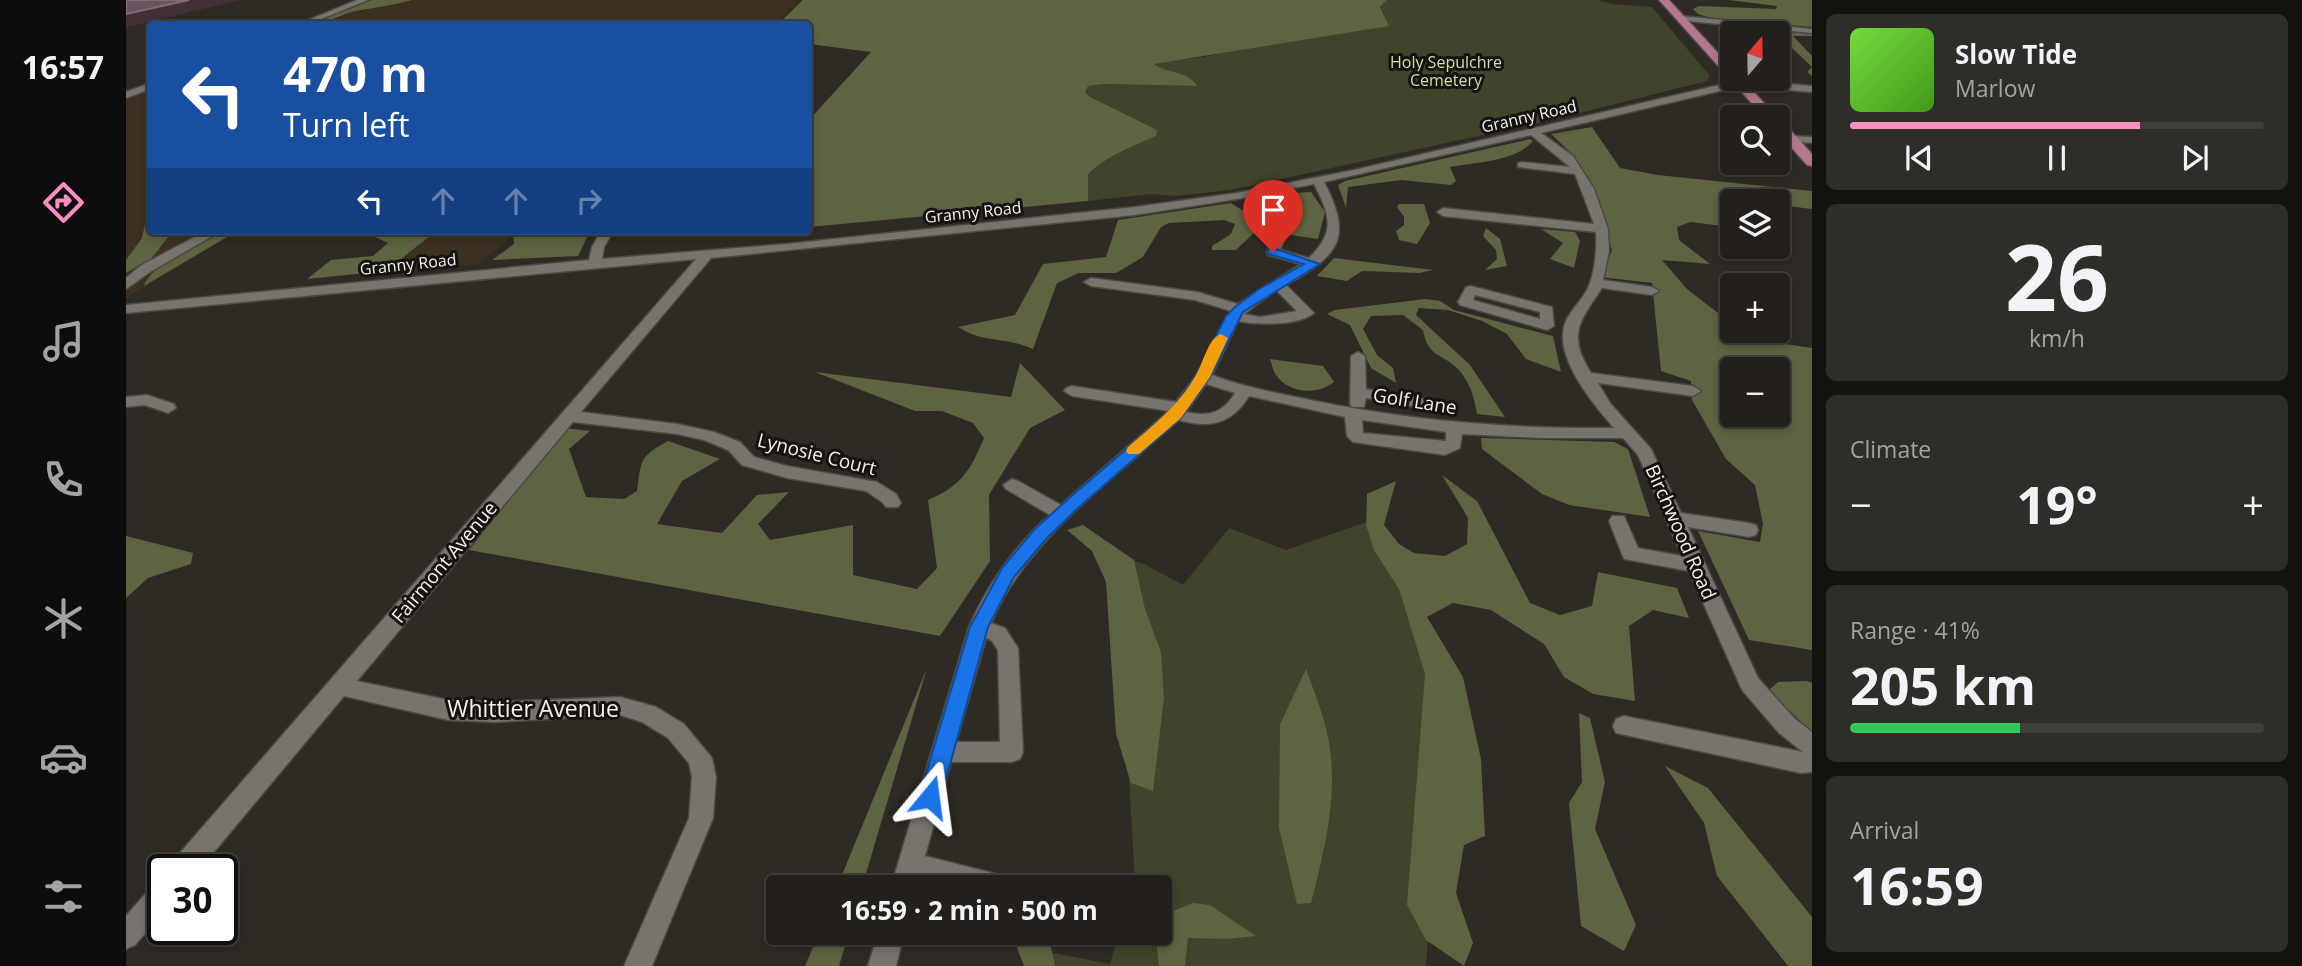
<!DOCTYPE html>
<meta charset="utf-8">
<style>
:root{--surface:#23201b;--page:#2f2d28;--text:#f1f3f6;--muted:#a3a3a3;--line:#403e3a;--accent:#fb8fc4}
body{margin:0;font-family:"Open Sans",sans-serif;background:var(--page);color:var(--text);height:100vh;display:flex;flex-direction:column;font-size:26px;white-space:nowrap}
*{box-sizing:border-box;margin:0}
p{font-size:23px;color:var(--muted)}
.icon{flex:none;width:38px;height:38px;fill:none;stroke:currentColor;stroke-width:2;stroke-linecap:round;stroke-linejoin:round}
.map{position:relative;flex:1;overflow:hidden}
.side{display:flex;flex-direction:column;gap:14px;padding:14px;background:#13120f;width:490px}
.side>*{flex:none}
.guide{position:absolute;left:21px;top:21px;width:665px;height:214px;border-radius:7px;box-shadow:0 4px 10px #0003,0 0 0 2px var(--line);background:#1a4fa0;color:#fff;overflow:hidden}
.needle{width:46px;rotate:20deg}
.buttons{position:absolute;left:1594px;top:21px;display:grid;gap:14px}
.buttons a{display:grid;place-items:center;width:70px;height:70px;border-radius:7px;background:var(--surface);box-shadow:0 4px 10px #0003,0 0 0 2px var(--line);font-size:35px}
.speed{position:absolute;left:21px;top:854px;display:flex;gap:14px;font-size:35px;font-weight:700;text-align:center}
.speed>*{display:grid;place-content:center;width:91px;height:91px;border-radius:50%;background:var(--surface);box-shadow:0 4px 10px #0003,0 0 0 2px var(--line);line-height:1}
.speed .limit{border:4px solid #111;border-radius:10px;background:#fff;color:#111}
.pin{position:absolute;display:grid;place-items:center;width:60px;height:60px;color:#fff;margin:-72px -30px;border-radius:50% 50% 50% 0;rotate:-45deg;box-shadow:0 0 7px #0007}
.pin .icon{rotate:45deg}
.me{position:absolute;width:77px;margin:-38px;rotate:16deg;stroke-linejoin:round;filter:drop-shadow(0 0 5px #0008)}
.turn{display:flex;align-items:center;gap:24px;height:147px;padding:0 21px;font-size:32px}
.turn .icon{width:91px;height:91px;stroke-width:2.5}
.turn b{display:block;font-size:49px;line-height:60px}
.lanes{display:flex;align-items:center;height:66px;padding:0 21px;background:#0003;justify-content:center;gap:35px;direction:ltr}
.lanes .off{opacity:.35}
.big{font-size:52px;font-weight:700;line-height:1.1}
.side .card{flex:1;display:flex;flex-direction:column;justify-content:center;gap:10px;min-width:0;padding:0 24px;border-radius:10px;background:var(--page)}
.side .dial{align-items:center;gap:0}
.dial b{font-size:91px;line-height:1}
.song{display:flex;align-items:center;gap:21px}
.cover{width:84px;height:84px;border-radius:10px;background:linear-gradient(135deg,hsl(100 70% 55%),hsl(100 70% 35%))}
.played{height:7px;border-radius:4px;background:linear-gradient(90deg,var(--accent) 70%,var(--line) 70%)}
.keys{display:flex;justify-content:space-around;direction:ltr}
.heat{display:flex;justify-content:space-between;align-items:center;font-size:38px;direction:ltr}
.charge{height:10px;border-radius:5px;background:linear-gradient(90deg,#34c759 41%,var(--line) 0)}
.trip{position:absolute;left:640px;top:875px;width:406px;height:70px;border-radius:7px;background:var(--surface);box-shadow:0 4px 10px #0003,0 0 0 2px var(--line);font-weight:700;line-height:70px;text-align:center}
main{display:flex;flex:1;min-height:0}
.dock{display:flex;flex-direction:column;width:126px;justify-content:space-around;align-items:center;background:#0e0d0b;color:var(--muted)}
.dock .icon{width:49px;height:49px}
.dock .current{color:var(--accent)}
.dock b{font-size:32px;color:var(--text)}
.map>svg:first-child{display:block}
.education{fill:#3b3121}
.green{fill:#40442a}
.forest{fill:#5e6342;fill-rule:evenodd}
.lines{fill:none;stroke-linecap:round;stroke-linejoin:round}
.minor-casing{stroke:#4c4843;stroke-width:3}
.major-casing{stroke:#4c4843;stroke-width:3}
.minor{fill:#78736c;fill-rule:evenodd}
.major{fill:#b3778e;fill-rule:evenodd}
.shaded-wall{fill:#432f36}
.building{fill:#6c525f;stroke:#816b75;stroke-width:2}
.route{fill:#1a73e8;stroke:#114b97;stroke-width:2}
.slow{fill:#f59e0b}
.labels{text-anchor:middle;dominant-baseline:central;stroke-width:6;stroke-linejoin:round;paint-order:stroke}
.far-park-label{font-size:16px;fill:#d5dea1;stroke:#151310}
.far-street-label{font-size:16px;fill:#f4f1ed;stroke:#151310}
.street-label{font-size:19px;fill:#f4f1ed;stroke:#151310}
.near-street-label{font-size:23px;fill:#f4f1ed;stroke:#151310}
</style>
<main>
<nav class="dock">
<b>16:57</b>
<svg class="icon current" aria-label="directions" viewBox="0 0 24 24"><path d="M12 3l9 9-9 9-9-9zM9 14v-3h6M13 9l2 2-2 2"/></svg>
<svg class="icon" aria-label="music" viewBox="0 0 24 24"><path d="M9 18V5l10-2v13"/><circle cx="6" cy="18" r="3"/><circle cx="16" cy="16" r="3"/></svg>
<svg class="icon" aria-label="phone" viewBox="0 0 24 24"><path d="M5 4h4l2 5-3 2q2 4 5 5l2-3 5 2v4C11 20 4 13 5 4z"/></svg>
<svg class="icon" aria-label="climate" viewBox="0 0 24 24"><path d="M12 3v18M4 7l16 10M4 17L20 7"/></svg>
<svg class="icon" aria-label="car" viewBox="0 0 24 24"><path d="M5 17H2v-5l4-1 3-4h7l3 4 3 1v5h-3M9 17h6M6 11h13"/><circle cx="7" cy="17" r="2"/><circle cx="17" cy="17" r="2"/></svg>
<svg class="icon" aria-label="filters" viewBox="0 0 24 24"><path d="M4 7h16M4 17h16"/><circle cx="9" cy="7" r="2"/><circle cx="15" cy="17" r="2"/></svg>
</nav>
<div class="map">
<svg width="1686" height="966" viewBox="0 0 1686 966">
<rect width="100%" height="100%" fill="#2f2a24"/>
<!-- education -->
<g class="education">
<path d="M248,0H678L647,24H187Z"/>
<path d="M24,90V231H112L0,298V100Z"/>
<path d="M288,231H393L352,264L229,274Z"/>
</g>
<!-- green -->
<g class="green">
<path d="M1261,0H1472L1486,4L1526,7L1584,76L1581,81L1430,119L1105,190L1050,196L1025,194L962,201V175C981,156 1006,147 1029,136L964,97L958,92L962,86L978,84L1070,86C1052,69 1045,75 1027,65L1032,62L1078,57L1259,16L1254,7Z"/>
<path d="M1246,520L1321,686L1300,966H911L907,949L984,964L993,933H1034V887H1007L1009,879L989,555L1018,564L1057,585L1103,528L1160,550Z"/>
</g>
<!-- forest -->
<g class="forest">
<path d="M246,0H286C267,5 249,8 229,11C214,14 200,25 185,24Z"/>
<path d="M677,0H1261L1254,7L1263,26L1028,64C1041,74 1062,70 1071,86L978,84L962,86L959,92L964,97L1031,130L1030,136C1006,147 980,156 962,175V201L683,227V120L745,52L683,44L682,24H652Z"/>
<path d="M1602,0H1686V27L1585,18L1572,14L1567,9L1573,6L1650,9L1651,6Z"/>
<path d="M1649,32L1686,33V36H1667L1686,56V76L1681,72L1686,67Z"/>
<path d="M1466,127L1494,168L1532,175L1686,191V209L1652,205V201H1606V227L1564,222L1551,227L1553,240L1584,264L1536,260L1561,289L1606,324V331H1615L1639,341L1686,348V650L1623,640L1572,531L1634,542L1637,524L1629,485L1600,459L1566,400L1565,381L1535,371L1526,283L1474,277L1486,250L1469,197L1449,157L1425,134ZM1606,369H1652V415H1606Z"/>
<path d="M1404,139L1407,141C1389,162 1350,162 1324,167L1330,181L1325,185L1275,180L1222,187L1220,208L1212,185L1219,181Z"/>
<path d="M1185,192L1199,212L1192,239L1131,230L1110,250H1086V246L1105,234L1109,224L1098,220L1043,223L1035,227L1017,257L990,273H953L931,283L907,349C878,336 859,344 832,327L889,315L917,264L980,257L992,220L1105,203C1123,216 1139,218 1161,221L1170,211L1166,193Z"/>
<path d="M1273,204H1298L1304,223L1291,244L1273,240L1270,231L1278,225V217L1271,207Z"/>
<path d="M24,218V231H47L25,259L0,273V260L16,238L19,224Z"/>
<path d="M1360,228L1374,239L1381,266L1359,270L1371,259L1370,250L1357,236Z"/>
<path d="M1415,229L1449,232L1454,241L1448,268L1424,259L1437,243Z"/>
<path d="M99,231H111L18,286C24,264 78,243 99,231Z"/>
<path d="M221,231H310L260,271L181,279L205,260L247,256L262,243L249,237Z"/>
<path d="M349,231H464L452,256L366,260L388,244L387,234L346,233Z"/>
<path d="M1208,258L1307,270L1293,273L1236,271L1221,281L1191,276Z"/>
<path d="M1299,299L1314,301L1328,310L1427,336L1435,372L1400,359L1381,334L1356,321L1322,310L1293,308L1290,315L1344,365L1379,417L1351,414C1348,397 1344,382 1332,369C1316,353 1302,358 1297,330L1277,315L1245,316L1237,329L1251,355L1267,368L1270,383L1245,368L1224,325L1201,314L1209,310Z"/>
<path d="M1144,359L1197,366L1208,382C1192,395 1163,394 1150,375C1147,371 1146,364 1144,359Z"/>
<path d="M894,363L939,410L904,428L863,495L864,561L814,636L343,550L439,428L464,431L443,449L460,497L498,499L511,491C515,460 514,456 542,441L594,459L556,481L531,524L596,533L631,495L663,492L632,524L644,540L727,525V575L791,589L811,568L802,500C835,486 844,471 858,438L847,423L816,411H789L689,372L885,397Z"/>
<path d="M1355,438L1488,442L1502,449L1524,517L1443,505L1416,494L1356,449Z"/>
<path d="M1316,475L1351,501L1404,603L1434,615L1466,606L1472,572L1551,588L1563,618L1527,610L1503,626L1509,701L1467,694L1438,677L1418,644L1365,610L1327,603L1301,617L1337,677L1355,759L1359,836L1338,845L1330,893L1347,943L1338,966L1300,940L1281,905L1299,674L1273,589L1248,550L1240,525L1241,494L1270,481L1258,525L1273,544L1288,553L1319,556L1341,544L1342,518Z"/>
<path d="M957,525L1008,560L1019,609L1035,652L1038,698L1027,791L1005,783L990,734L980,582L966,551L941,530Z"/>
<path d="M0,536L67,553L65,564L22,578L0,598Z"/>
<path d="M801,668L736,887H711Z"/>
<path d="M1180,669C1186,686 1193,703 1198,721C1216,781 1200,845 1185,903L1171,904L1153,828L1154,724Z"/>
<path d="M1680,681L1686,683V732L1642,691L1652,682Z"/>
<path d="M1453,713L1464,718L1479,782L1469,829L1510,925L1498,951L1455,926L1443,803L1456,782Z"/>
<path d="M1539,766L1582,788L1686,917V966H1662L1591,876L1578,823Z"/>
<path d="M1067,903L1084,905L1130,936L1101,939L1062,938L1059,966H1033L1031,948L1040,914Z"/>
<path d="M693,933H723L713,966H679Z"/>
<path d="M902,938L925,947L929,966H898L891,948Z"/>
</g>
<g class="lines">
<defs>
<g id="minor">
<path d="M231,0H242L183,24H173Z"/>
<path d="M1555,16L1686,29V33L1552,20Z"/>
<path d="M1615,80L1686,86V92L1615,86L1415,133L1447,156L1468,189L1482,229L1483,251L1477,280L1526,287L1533,291L1526,295L1476,288C1453,322 1441,335 1465,373L1567,386L1575,391L1567,396L1472,383L1484,403L1525,449L1555,513L1623,523L1630,525L1632,530L1630,535L1623,537L1562,527L1632,678L1669,719L1686,732V772L1675,773L1490,733L1487,726L1490,719L1498,716L1677,752L1653,733L1616,690L1563,571L1498,559L1483,521L1486,516H1498L1512,548L1556,556L1512,455L1497,438H1417L1336,434L1334,448L1319,455L1227,442L1221,436L1219,417L1123,396C1106,424 1083,429 1053,420C986,480 901,539 865,623L879,628L892,648L897,752L894,759L886,762H825L799,856L870,874L879,878L883,887H824L793,879L791,887H765L843,627C862,584 888,546 924,515L880,489L877,485L886,479L892,481L935,505L1043,411L946,396L938,391L940,388L946,386L1050,402L1070,376L1105,311L1069,300L965,286L958,282L965,278L1071,292L1112,304L1175,264L1142,255L1141,252L1149,236L1153,235L1159,239L1154,250L1183,258C1210,232 1204,215 1188,184L1111,199L1009,215L585,258L455,412L551,424L588,432L614,442L628,457L661,466L751,482L770,494L775,503L772,507H760L756,502L740,491L661,478L616,465L602,450L578,440L551,434L447,422L231,681L322,700L369,702L494,697L530,707L558,724L586,758L590,777L587,818L526,966H498L563,818L566,777L563,763L542,738L516,722L494,715L369,722L322,720L218,696L73,870H43L47,861L570,259L0,313V305L463,260L466,247L475,231H487L478,247L476,259L660,244L1009,207L1111,193L1228,170ZM1405,135L1444,167L1396,162L1392,163V167L1449,174L1468,224L1317,208L1311,212L1317,216L1470,232C1471,250 1469,274 1461,290C1455,301 1445,310 1440,321C1425,354 1467,404 1488,428C1386,429 1285,421 1184,400C1151,393 1117,387 1086,375L1112,321C1130,325 1173,326 1188,313L1160,285C1210,256 1229,241 1198,182ZM1150,290L1171,311L1134,317L1118,314ZM1080,384L1109,393C1097,413 1083,417 1060,412ZM1236,420L1320,432V441L1237,433ZM860,638L865,640L872,650L874,742H830Z"/>
<path d="M24,83V89L0,98V92Z"/>
<path d="M1664,136L1686,137V143L1660,141V137Z"/>
<path d="M80,231H95L24,272L0,289V278L14,266Z"/>
<path d="M1345,286L1426,307L1428,326L1421,330L1334,305L1332,302L1340,287ZM1349,295L1414,312V319L1347,300Z"/>
<path d="M1232,352L1239,356L1240,389L1297,399L1299,402L1297,405L1291,407L1240,398L1238,407H1226L1224,404L1225,356Z"/>
<path d="M21,395L48,404L50,408L42,413L19,405L0,407V397Z"/>
<path d="M37,880V913L9,945L0,949V916L28,884Z"/>
<path d="M752,933H778L770,966H742Z"/>
</g>
<g id="major">
<path d="M1533,0H1543L1606,68V79H1616L1651,117H1638Z"/>
<path d="M1652,121L1657,122L1686,154V166L1681,165L1652,133Z"/>
</g>
</defs>
<!-- minor casing -->
<use href="#minor" class="minor-casing"/>
<!-- major casing -->
<use href="#major" class="major-casing"/>
<!-- minor -->
<use href="#minor" class="minor"/>
<!-- major -->
<use href="#major" class="major"/>
</g>
<!-- shaded-wall -->
<path class="shaded-wall" d="M63,0H115L1,27L0,26V14Z"/>
<!-- building -->
<path class="building" d="M0,0H63L0,14Z"/>
<!-- route -->
<path class="route" d="M1147,248L1194,264L1117,312L1084,377L1055,418L953,507L920,539L888,577L862,627L815,797L811,804L804,807L796,804L793,797L844,627L876,568L908,530L942,499L1045,411L1070,376L1100,316L1109,307L1133,289L1178,264L1142,254V249Z"/>
<!-- slow -->
<path class="slow" d="M1095,334L1102,338L1084,377L1055,418L1013,454H1002L1000,451L1002,447C1028,425 1053,405 1070,375C1077,364 1082,338 1095,334Z"/>
<g class="labels">
<!-- far-park labels -->
<g class="far-park-label">
<text x="1320" y="62">Holy Sepulchre<tspan x="1320" dy="18">Cemetery</tspan></text>
</g>
<!-- far-street labels -->
<g class="far-street-label">
<text transform="translate(1403 116) rotate(-13)">Granny Road</text>
<text transform="translate(847 212) rotate(-6)">Granny Road</text>
<text transform="translate(282 264) rotate(-6)">Granny Road</text>
</g>
<!-- street labels -->
<g class="street-label">
<text transform="translate(1289 401) rotate(9)">Golf Lane</text>
<text transform="translate(691 454) rotate(14)">Lynosie Court</text>
<text transform="translate(1555 532) rotate(66)">Birchwood Road</text>
<text transform="translate(318 562) rotate(-50)">Fairmont Avenue</text>
</g>
<!-- near-street labels -->
<g class="near-street-label">
<text x="407" y="708">Whittier Avenue</text>
</g>
</g>
</svg>
<div class="buttons">
<a><svg class="needle" viewBox="-14 -14 28 28"><path d="M0-13l5 13h-10z" fill="#e53935"/><path d="M0 13l5-13h-10z" fill="#a3a3a3"/></svg></a>
<a><svg class="icon" aria-label="search" viewBox="0 0 24 24"><circle cx="10" cy="10" r="6"/><path d="M15 15l6 6"/></svg></a>
<a><svg class="icon" aria-label="layers" viewBox="0 0 24 24"><path d="M12 4l9 5-9 5-9-5zM3 14l9 5 9-5"/></svg></a>
<a>+</a>
<a>−</a>
</div>
<div class="speed"><div class="limit">30</div></div>
<div class="pin" style="left:1147px;top:252px;background:#d93025"><svg class="icon" aria-label="arrive" viewBox="0 0 24 24"><path d="M6 21V4h12l-3 4 3 4H6"/></svg></div>
<svg class="me" style="left:804px;top:797px" viewBox="-20 -20 40 40"><path d="M0-17L14 15 0 8-14 15z" fill="#1a73e8" stroke="#fff" stroke-width="4"/></svg>
<div class="trip">16:59 · 2 min · 500 m</div>
<div class="guide">
<div class="turn"><svg class="icon" aria-label="left" viewBox="0 0 24 24"><path d="M17 20v-9H6M10 6l-5 5 5 5"/></svg><div><b>470 m</b>Turn left</div></div>
<div class="lanes"><svg class="icon" aria-label="left" viewBox="0 0 24 24"><path d="M17 20v-9H6M10 6l-5 5 5 5"/></svg><svg class="icon off" aria-label="ahead" viewBox="0 0 24 24"><path d="M12 20V5M6 11l6-6 6 6"/></svg><svg class="icon off" aria-label="ahead" viewBox="0 0 24 24"><path d="M12 20V5M6 11l6-6 6 6"/></svg><svg class="icon off" aria-label="right" viewBox="0 0 24 24"><path d="M7 20v-9h11M14 6l5 5-5 5"/></svg></div>
</div>
</div>
<section class="side">
<div class="card">
<div class="song"><i class="cover"></i><div><b>Slow Tide</b><p>Marlow</p></div></div>
<div class="played"></div>
<div class="keys"><svg class="icon" aria-label="previous" viewBox="0 0 24 24"><path d="M18 5L8 12l10 7zM5 5v14"/></svg><svg class="icon" aria-label="pause" viewBox="0 0 24 24"><path d="M8 5v14M16 5v14"/></svg><svg class="icon" aria-label="next" viewBox="0 0 24 24"><path d="M6 5l10 7-10 7zM19 5v14"/></svg></div>
</div>
<div class="card dial"><b>26</b><p>km/h</p></div>
<div class="card"><p>Climate</p>
<div class="heat"><a>−</a><b class="big">19°</b><a>+</a></div>
</div>
<div class="card"><p>Range · 41%</p><b class="big">205 km</b><div class="charge"></div></div>
<div class="card"><p>Arrival</p><b class="big">16:59</b></div>
</section>
</main>
